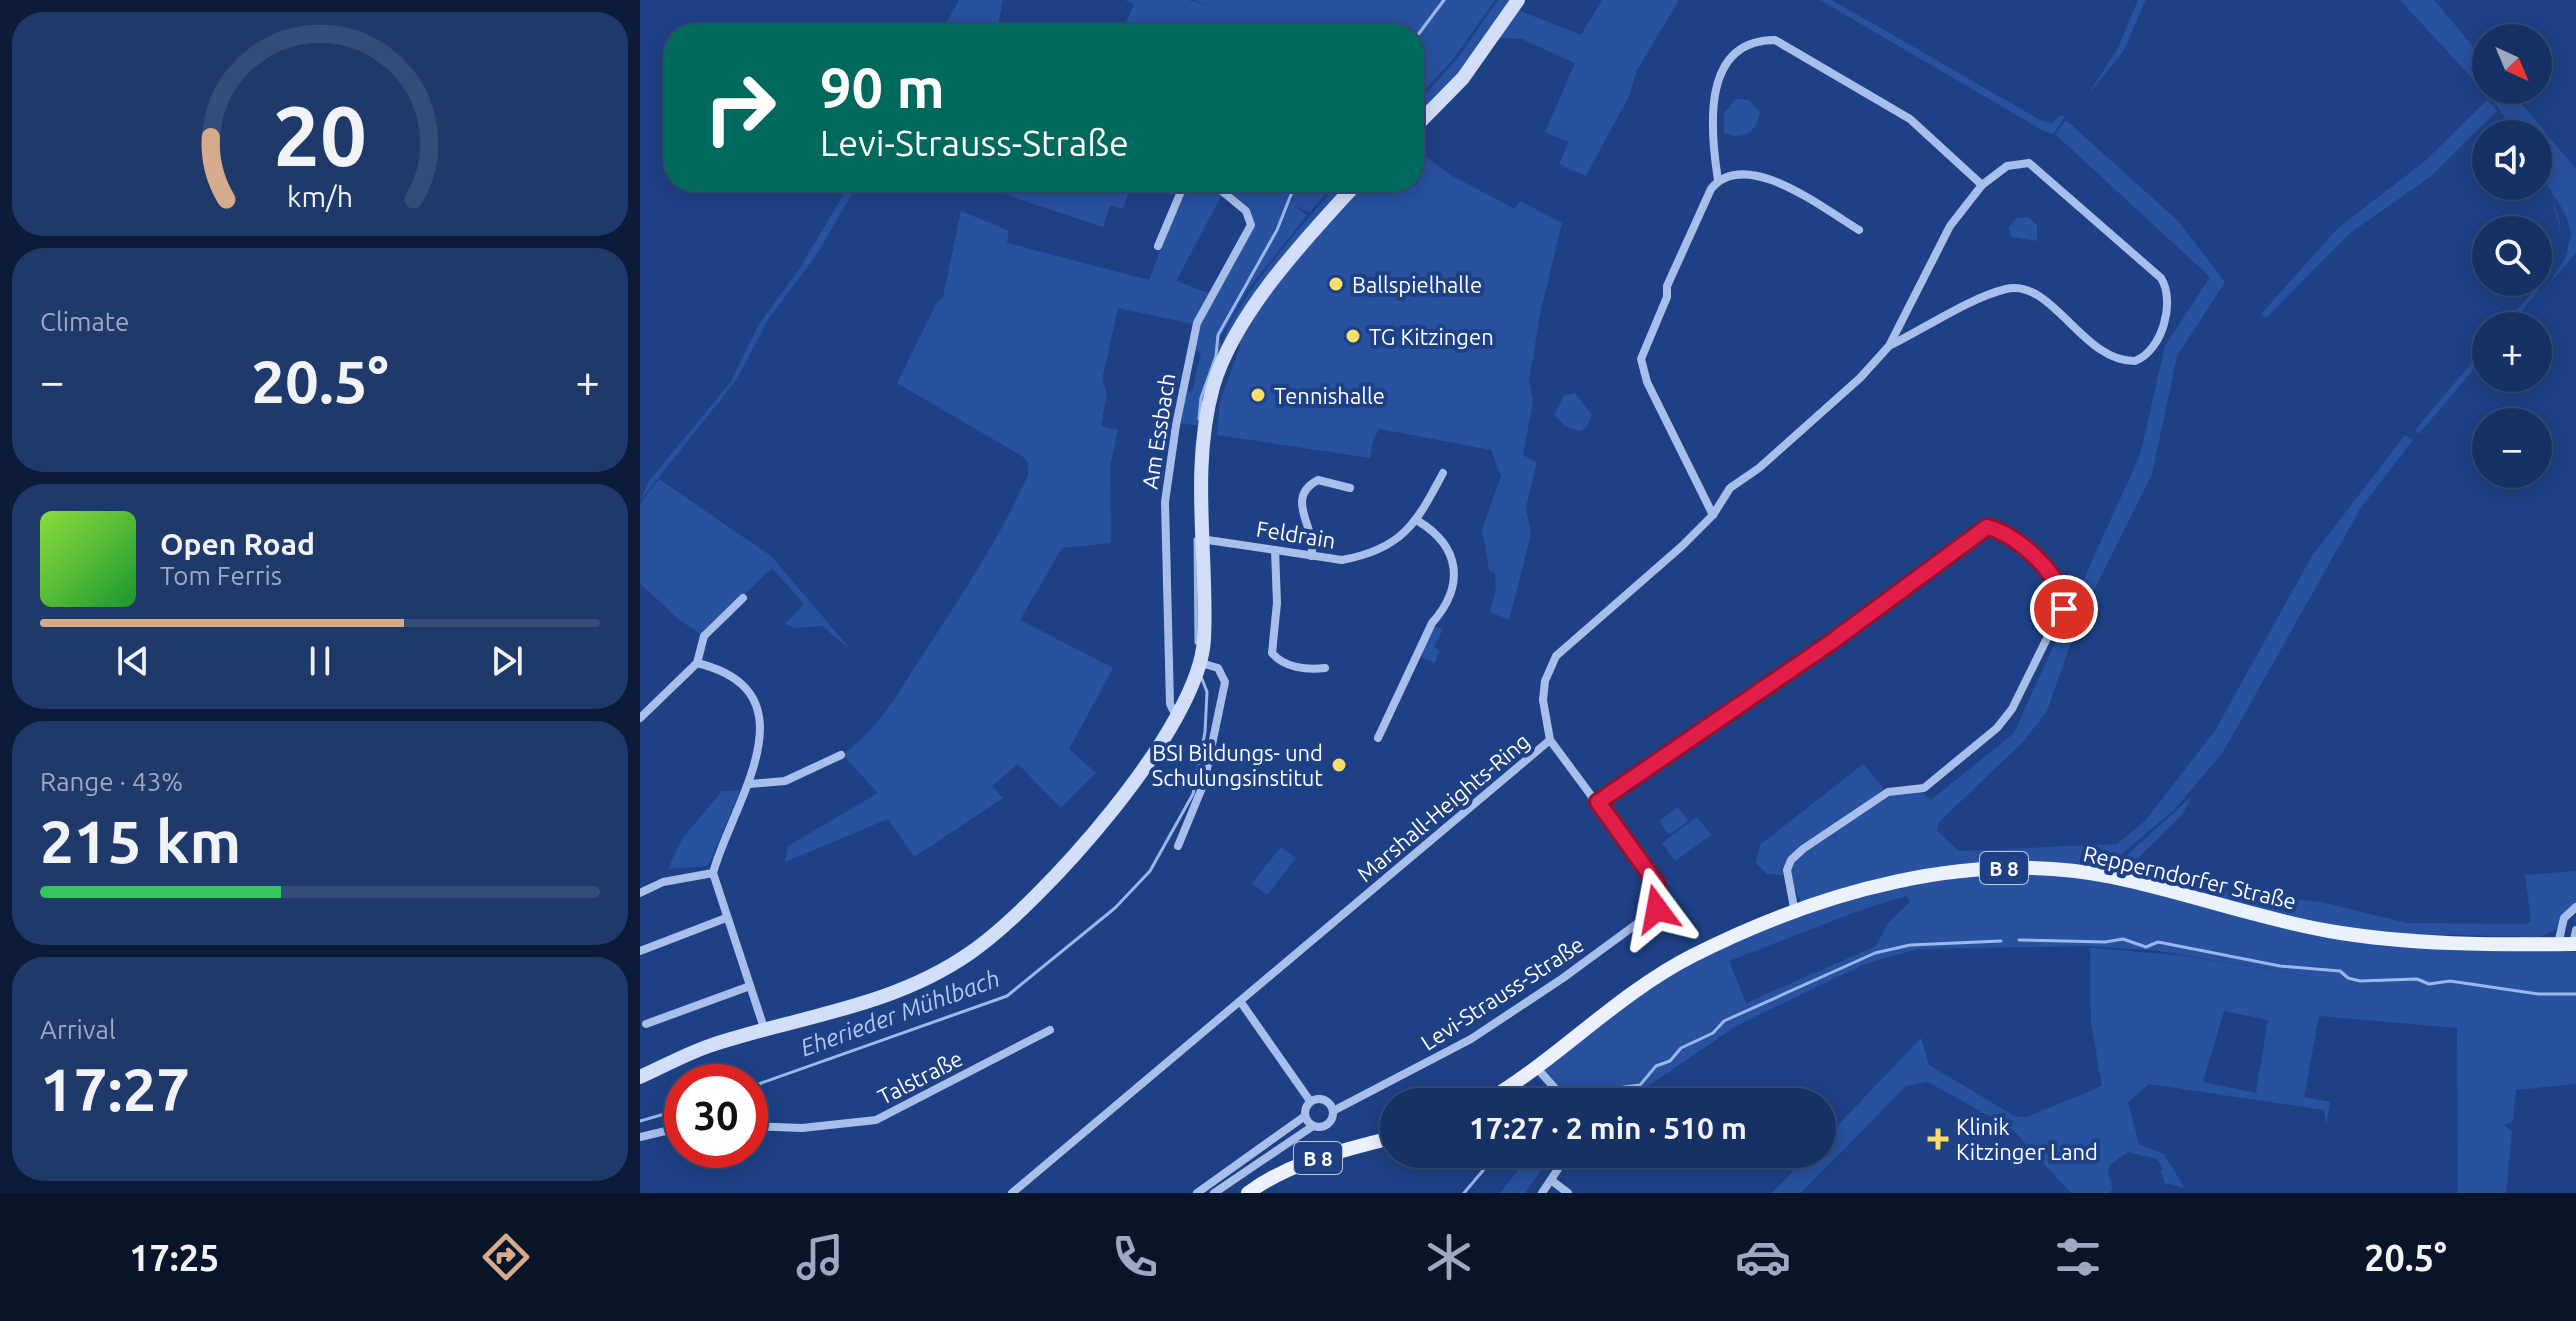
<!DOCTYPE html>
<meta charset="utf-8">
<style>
:root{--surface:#163164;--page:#1f396a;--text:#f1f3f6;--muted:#9ea9bf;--line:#354c78;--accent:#d6ab8b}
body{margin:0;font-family:Ubuntu,sans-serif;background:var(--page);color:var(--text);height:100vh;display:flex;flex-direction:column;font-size:30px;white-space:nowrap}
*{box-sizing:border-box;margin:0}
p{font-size:26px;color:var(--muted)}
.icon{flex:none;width:44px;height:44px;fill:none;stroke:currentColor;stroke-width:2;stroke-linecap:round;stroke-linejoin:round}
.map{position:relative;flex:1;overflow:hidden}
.drawer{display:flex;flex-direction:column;gap:12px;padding:12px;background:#0c1b37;width:640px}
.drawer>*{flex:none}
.hud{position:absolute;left:24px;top:24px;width:760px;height:168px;border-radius:32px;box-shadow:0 4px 20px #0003,0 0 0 2px var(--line);background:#00695c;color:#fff;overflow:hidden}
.needle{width:52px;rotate:136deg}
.tools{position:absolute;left:1832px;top:24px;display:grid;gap:16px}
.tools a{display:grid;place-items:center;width:80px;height:80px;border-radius:50%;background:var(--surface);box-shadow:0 4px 20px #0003,0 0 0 2px var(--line);font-size:40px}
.speed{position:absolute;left:24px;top:1064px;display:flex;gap:16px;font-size:40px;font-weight:700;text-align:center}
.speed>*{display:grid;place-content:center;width:104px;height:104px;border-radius:50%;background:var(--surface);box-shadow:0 4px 20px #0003,0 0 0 2px var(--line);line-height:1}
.speed .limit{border:12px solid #d22;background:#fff;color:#111}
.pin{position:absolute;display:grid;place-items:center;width:68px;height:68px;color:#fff;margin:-34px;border:4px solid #fff;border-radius:50%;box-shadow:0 2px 8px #0007}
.me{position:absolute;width:88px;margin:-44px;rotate:347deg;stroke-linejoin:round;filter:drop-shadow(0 0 6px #0008)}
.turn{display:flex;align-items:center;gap:28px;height:168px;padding:0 24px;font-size:36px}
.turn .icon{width:104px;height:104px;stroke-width:2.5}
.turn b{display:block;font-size:56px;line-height:68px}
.big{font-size:60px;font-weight:600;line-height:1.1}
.drawer .tile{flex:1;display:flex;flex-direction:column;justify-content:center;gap:12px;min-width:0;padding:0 28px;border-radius:32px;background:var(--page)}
.drawer .dial{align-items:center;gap:0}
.dial svg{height:208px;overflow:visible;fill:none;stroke:var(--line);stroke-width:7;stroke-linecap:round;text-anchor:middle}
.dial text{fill:var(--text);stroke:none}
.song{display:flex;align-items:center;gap:24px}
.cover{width:96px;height:96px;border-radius:12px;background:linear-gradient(135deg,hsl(90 70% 55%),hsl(130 70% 35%))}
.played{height:8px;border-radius:4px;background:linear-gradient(90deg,var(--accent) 65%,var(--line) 65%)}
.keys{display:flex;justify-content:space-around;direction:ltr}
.heat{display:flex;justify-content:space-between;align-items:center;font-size:44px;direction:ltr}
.charge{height:12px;border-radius:6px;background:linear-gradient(90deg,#34c759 43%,var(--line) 0)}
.trip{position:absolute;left:740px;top:1088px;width:456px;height:80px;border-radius:40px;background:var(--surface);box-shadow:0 4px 20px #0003,0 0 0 2px var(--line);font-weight:600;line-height:80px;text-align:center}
.tabs{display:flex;height:128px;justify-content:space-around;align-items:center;background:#091428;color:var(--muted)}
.tabs .icon{width:56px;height:56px}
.tabs .active{color:var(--accent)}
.tabs b{font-size:36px;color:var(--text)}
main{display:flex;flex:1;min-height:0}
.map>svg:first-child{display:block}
.green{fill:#28519f;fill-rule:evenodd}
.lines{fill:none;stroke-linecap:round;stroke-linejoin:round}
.stream{stroke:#9bb8ec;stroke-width:3}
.street{stroke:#a7bfea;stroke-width:8}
.secondary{stroke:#d3dff8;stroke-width:14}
.primary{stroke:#ecf1fe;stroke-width:14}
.route-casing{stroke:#92132f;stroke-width:20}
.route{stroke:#e11d48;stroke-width:14}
.poi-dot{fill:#f9de67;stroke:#1e4186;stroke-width:3}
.labels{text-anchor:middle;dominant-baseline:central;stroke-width:8;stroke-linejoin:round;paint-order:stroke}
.shield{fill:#1e4186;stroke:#bcc6db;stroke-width:2}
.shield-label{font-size:20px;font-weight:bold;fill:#fff}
.poi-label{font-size:22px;fill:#fff;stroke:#1e4186;text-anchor:start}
.street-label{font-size:22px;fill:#fff;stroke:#1e4186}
.water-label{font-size:24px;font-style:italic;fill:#b3c9f2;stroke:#1e4186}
</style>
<main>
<section class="drawer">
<div class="tile dial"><svg viewBox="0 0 100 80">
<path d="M14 69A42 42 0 1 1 86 69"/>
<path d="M14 69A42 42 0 0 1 8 45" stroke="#d6ab8b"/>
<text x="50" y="56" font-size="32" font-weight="700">20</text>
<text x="50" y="72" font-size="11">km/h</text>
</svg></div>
<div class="tile"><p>Climate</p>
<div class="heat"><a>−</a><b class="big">20.5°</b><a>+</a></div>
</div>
<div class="tile">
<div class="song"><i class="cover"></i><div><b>Open Road</b><p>Tom Ferris</p></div></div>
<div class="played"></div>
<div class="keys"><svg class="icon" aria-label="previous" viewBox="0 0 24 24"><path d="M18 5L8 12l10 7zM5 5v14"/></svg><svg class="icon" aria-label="pause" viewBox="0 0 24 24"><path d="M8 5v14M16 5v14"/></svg><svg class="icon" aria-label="next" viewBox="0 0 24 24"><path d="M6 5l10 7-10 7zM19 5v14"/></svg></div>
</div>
<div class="tile"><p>Range · 43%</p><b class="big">215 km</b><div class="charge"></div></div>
<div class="tile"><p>Arrival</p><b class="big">17:27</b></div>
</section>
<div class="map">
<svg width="1936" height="1193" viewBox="0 0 1936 1193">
<rect width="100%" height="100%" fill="#1e4186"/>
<!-- green -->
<g class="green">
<path d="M319,0H363L356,34H300Z"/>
<path d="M485,0H548L572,6L553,0H855L814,58L774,102V34H481L494,4Z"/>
<path d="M858,0H874L859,26L774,126V106L818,58Z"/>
<path d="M962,0H1039L997,70L989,96L946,176L919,164L929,142L905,132L935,63L882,39L856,38L875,9L941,35Z"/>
<path d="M1180,0H1192L1402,121L1412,123L1421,115L1425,117L1413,134L1402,130Z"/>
<path d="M1498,0H1506L1483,52L1447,96L1478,48Z"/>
<path d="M1760,0H1794L1846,62V90H1870L1936,169V253L1910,283L1926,257L1931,232L1926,215L1898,170V134H1876L1854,102Z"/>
<path d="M1096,99L1109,100L1120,112C1117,132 1104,141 1084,133V113Z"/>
<path d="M1848,99L1857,111L1790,177L1710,233L1626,318L1621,314L1698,228L1785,161Z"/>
<path d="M1426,120L1538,221L1585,282L1537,356L1512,474L1438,622L1407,711L1383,742L1299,822L1297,831L1319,851L1477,844L1506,820L1576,729L1672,556L1765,435L1773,440L1720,509L1583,752L1535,809L1485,851L1468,871L1383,865L1161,902L1149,875L1156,859L1253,794L1282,792L1291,800L1374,733L1500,455L1525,346L1570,277L1415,134Z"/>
<path d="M774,149L814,177L875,209L880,201L922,223L900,314L889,380L893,402L883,455L897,462L886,507L891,535L869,620L850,612L856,588L855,573L849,570L842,529L861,476L851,450L740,429L734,437L730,458L577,435L580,401L601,345L598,343L622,301L722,182H774Z"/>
<path d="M211,182H219L175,257L129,318L97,379L0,501L9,481L90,383L119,324L160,268Z"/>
<path d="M344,182H492L483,209L470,205L463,227L372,197Z"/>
<path d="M547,182H695L670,212L654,206L667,215L607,291L580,338L584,353L561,426L538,423L544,391L552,392L561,353L552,349L557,331L613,226L584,191L536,281L569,293L553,324L478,308L462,380L467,392L461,426L478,430L470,466L471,543L422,548L380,620L473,668L429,749L456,773L421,808L378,764L352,786L363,798L274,857L248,819L145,862L148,846L238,793L203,755C244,723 258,692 286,650C323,593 360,538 388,475V462L382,456L257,383L297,302L303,297L321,211L369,231L367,243L509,280Z"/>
<path d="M700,182H716L583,346C580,317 677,207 700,182Z"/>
<path d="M1913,202C1936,251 1900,289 1869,326H1862C1883,301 1922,269 1920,234C1920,223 1915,213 1913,202Z"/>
<path d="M1388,217L1397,225V241L1372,237L1369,228L1376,218Z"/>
<path d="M1846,346V354L1779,434L1775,430Z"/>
<path d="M935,393L952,415L946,428L939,431L925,426L914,415L924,396Z"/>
<path d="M19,479L131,556L211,650L182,626L154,628L145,624L164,604L132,568L62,635L38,619L0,583V504Z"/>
<path d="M794,626L803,629L794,647L799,651L795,663L781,657Z"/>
<path d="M1223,764L1246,791L1161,848L1143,875L1127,874L1116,863L1120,845Z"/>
<path d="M82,791H100L68,866L28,869L42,839Z"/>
<path d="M1552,796L1542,815L1500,856L1501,864L1591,892L1681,902L1767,923L1887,924L1891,920L1885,875L1936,871V904L1918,928L1900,937L1729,933L1706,931L1480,873L1478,869L1487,855Z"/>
<path d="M1038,807L1048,821L1029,835L1019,821Z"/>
<path d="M1057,817L1071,835L1035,861L1022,843Z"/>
<path d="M641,847L656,858L627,895L612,883Z"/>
<path d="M1377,872L1447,877L1572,907L1831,949L1936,952V1084L1876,1090L1873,1121L1864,1125L1872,1131L1866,1193H1818L1817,1028L1679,1016L1664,1097L1690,1102L1686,1125L1684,1110L1509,1084L1488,1102L1499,1144L1524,1154L1544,1187L1525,1183L1521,1172L1523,1168L1517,1159L1488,1152L1470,1165L1468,1174L1473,1189L1469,1193H1431L1372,1129L1288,1082L1266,1086L1161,1193H1132L1169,1154H1182V1142L1281,1038L1289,1065L1376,1117H1387L1462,1086L1451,1022L1450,948L1538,955L1730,986L1518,951L1450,946L1277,949L1222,965L1096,1026L985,1102H930L905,1074V1067C954,1029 1003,985 1060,957C1126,925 1200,898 1273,883C1307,876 1343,876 1377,872ZM1266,896L1270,902L1248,923L1236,946L1106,1003L1089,961L1221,910ZM1584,1011L1628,1020L1616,1093L1563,1082Z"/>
<path d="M891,1154L911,1156L885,1193H860Z"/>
</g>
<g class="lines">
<!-- stream -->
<g class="stream">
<path d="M774,40L804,0"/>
<path d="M559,419L561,398L576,356L578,335L637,230L656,182"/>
<path d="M555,539L556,643"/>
<path d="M1379,940L1465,942L1483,939L1506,947L1518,942L1640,966L1700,971L1708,978L1720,981L1777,979L1789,984L1810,981L1898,994H1936"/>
<path d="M110,1087L367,996L475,908L510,871L553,794L565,732L567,692L562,679"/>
<path d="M974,1102L980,1099L984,1087L1000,1085L1016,1066L1030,1061L1041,1048L1073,1033L1084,1021L1235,953L1270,945L1361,941"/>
<path d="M0,1121L42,1109"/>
<path d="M824,1193L857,1154"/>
</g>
<!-- street -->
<g class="street">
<path d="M1078,180C1070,129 1061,40 1135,40L1270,119L1342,185"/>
<path d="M518,246L545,182"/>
<path d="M1073,515L1007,382L1001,359L1027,297V286L1071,189C1105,146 1184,209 1219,230"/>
<path d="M561,539L702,560C762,549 776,524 803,473"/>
<path d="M635,550L637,603L632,653C644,668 667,670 685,668"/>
<path d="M671,556C679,529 642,499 678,480L710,488"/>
<path d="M57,663L64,636L103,598"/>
<path d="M536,716L530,704L525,502L536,425L557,323L611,225L606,211L571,182"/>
<path d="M0,718L57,663C177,692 92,803 73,873L125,1031"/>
<path d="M738,738L792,623C825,586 821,547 778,521"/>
<path d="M110,784L145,781L201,755"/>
<path d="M958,802L1190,643L1331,536L1347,527C1375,533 1421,574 1424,604L1372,709L1357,728L1284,788L1248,792L1163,849L1151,860L1147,870L1155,913"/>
<path d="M538,846L564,783L585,682L578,668L561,663"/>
<path d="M0,893L23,882L73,873"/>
<path d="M1918,944L1924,918L1936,907"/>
<path d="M1933,944L1936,930"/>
<path d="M0,951L86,918"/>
<path d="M600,1001L670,1101"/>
<path d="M6,1024L110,986"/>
<path d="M896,1067L927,1102"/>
<circle cx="679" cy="1113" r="14"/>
<path d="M693,1111L831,1039L923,978L1017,909L1020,896L1016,883L910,740L903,700L905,681L916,656L1042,546L1073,515L1090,488L1119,468L1220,378L1249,346L1310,226L1342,185L1367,166L1389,163L1521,278C1536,302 1522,351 1495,361C1442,362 1413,278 1366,289C1329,298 1284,329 1249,346"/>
<path d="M110,1126L162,1128L236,1120L410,1030"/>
<path d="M0,1137L42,1127"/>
<path d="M911,1180L928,1193"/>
<path d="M372,1193L910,740"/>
<path d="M557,1193L665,1116"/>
<path d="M574,1193L673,1126"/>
<path d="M902,1193L928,1154"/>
</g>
<!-- secondary -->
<g class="secondary">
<path d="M774,128L823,78L878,0"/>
<path d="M0,1077C22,1067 46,1054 69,1046C158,1016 251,1008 330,953C401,904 560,727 564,639C568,555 550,470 573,387C594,314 667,237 718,182"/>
</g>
<!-- primary -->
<g class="primary">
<path d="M845,1102C918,1059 976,995 1052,956C1178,892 1331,848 1472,877C1545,892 1615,918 1689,931C1769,945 1855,945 1936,944"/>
<path d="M608,1193C651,1161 703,1151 754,1137"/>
</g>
</g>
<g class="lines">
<defs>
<path id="route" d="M1017,909L1020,896L1016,883L958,802L1190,643L1347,527C1376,533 1425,577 1424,609"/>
</defs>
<!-- route casing -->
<use href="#route" class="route-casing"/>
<!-- route -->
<use href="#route" class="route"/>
</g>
<!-- markers -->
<g class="poi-dot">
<circle cx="696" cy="284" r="8"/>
<circle cx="713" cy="336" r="8"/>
<circle cx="618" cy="395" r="8"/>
<circle cx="699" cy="765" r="8"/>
<path d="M1294 1127h8v8h8v8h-8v8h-8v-8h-8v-8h8z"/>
</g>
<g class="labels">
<!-- shield labels -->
<g class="shield">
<rect x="1340" y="852" width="48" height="32" rx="6"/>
<rect x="654" y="1142" width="48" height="32" rx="6"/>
</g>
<g class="shield-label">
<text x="1364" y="868">B 8</text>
<text x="678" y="1158">B 8</text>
</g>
<!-- poi labels -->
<g class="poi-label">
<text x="712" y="284">Ballspielhalle</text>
<text x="729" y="336">TG Kitzingen</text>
<text x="634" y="395">Tennishalle</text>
<text x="683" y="752" text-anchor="end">BSI Bildungs- und<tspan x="683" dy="25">Schulungsinstitut</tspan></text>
<text x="1316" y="1126">Klinik<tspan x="1316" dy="25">Kitzinger Land</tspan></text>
</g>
<!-- street labels -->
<g class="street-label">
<text transform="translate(518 431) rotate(-81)">Am Essbach</text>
<text transform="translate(656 534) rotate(9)">Feldrain</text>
<text transform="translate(803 807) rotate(-40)">Marshall-Heights-Ring</text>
<text transform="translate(1550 877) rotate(13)">Repperndorfer Straße</text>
<text transform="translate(862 993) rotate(-33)">Levi-Strauss-Straße</text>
<text transform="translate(280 1077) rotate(-27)">Talstraße</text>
</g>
<!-- water labels -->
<g class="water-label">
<text transform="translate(260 1013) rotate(-20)">Eherieder Mühlbach</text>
</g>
</g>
</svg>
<div class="tools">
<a><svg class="needle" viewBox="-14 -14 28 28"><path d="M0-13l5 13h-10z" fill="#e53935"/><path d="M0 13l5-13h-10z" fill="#9ea9bf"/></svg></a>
<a><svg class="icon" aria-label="sound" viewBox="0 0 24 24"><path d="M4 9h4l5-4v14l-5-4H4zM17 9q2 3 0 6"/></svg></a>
<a><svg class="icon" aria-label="search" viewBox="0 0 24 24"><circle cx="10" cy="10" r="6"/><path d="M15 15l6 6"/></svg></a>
<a>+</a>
<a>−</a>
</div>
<div class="speed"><div class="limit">30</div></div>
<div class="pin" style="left:1424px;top:609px;background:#d93025"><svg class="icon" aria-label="arrive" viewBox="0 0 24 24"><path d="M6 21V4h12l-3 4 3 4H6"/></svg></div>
<svg class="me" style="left:1017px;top:909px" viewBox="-20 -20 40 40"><path d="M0-17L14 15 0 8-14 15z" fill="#e11d48" stroke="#fff" stroke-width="4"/></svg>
<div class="trip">17:27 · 2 min · 510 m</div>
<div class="hud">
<div class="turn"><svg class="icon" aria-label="right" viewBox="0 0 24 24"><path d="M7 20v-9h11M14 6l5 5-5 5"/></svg><div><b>90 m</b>Levi-Strauss-Straße</div></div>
</div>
</div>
</main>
<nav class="tabs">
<b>17:25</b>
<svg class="icon active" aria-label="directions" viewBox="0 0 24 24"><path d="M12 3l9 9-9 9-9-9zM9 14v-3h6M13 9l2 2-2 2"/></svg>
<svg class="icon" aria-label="music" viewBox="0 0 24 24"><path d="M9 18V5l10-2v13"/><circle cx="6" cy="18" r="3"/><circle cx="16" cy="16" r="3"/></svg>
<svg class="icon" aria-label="phone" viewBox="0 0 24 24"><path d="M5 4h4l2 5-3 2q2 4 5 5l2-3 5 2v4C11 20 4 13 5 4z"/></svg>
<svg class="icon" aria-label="climate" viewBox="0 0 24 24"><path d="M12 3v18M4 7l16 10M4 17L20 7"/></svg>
<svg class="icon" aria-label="car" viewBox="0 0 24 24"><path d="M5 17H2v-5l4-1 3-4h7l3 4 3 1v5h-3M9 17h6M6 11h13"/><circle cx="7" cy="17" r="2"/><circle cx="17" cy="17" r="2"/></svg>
<svg class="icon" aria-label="filters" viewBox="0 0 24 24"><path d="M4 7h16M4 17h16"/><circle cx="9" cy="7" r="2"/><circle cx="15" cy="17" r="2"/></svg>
<b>20.5°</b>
</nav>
